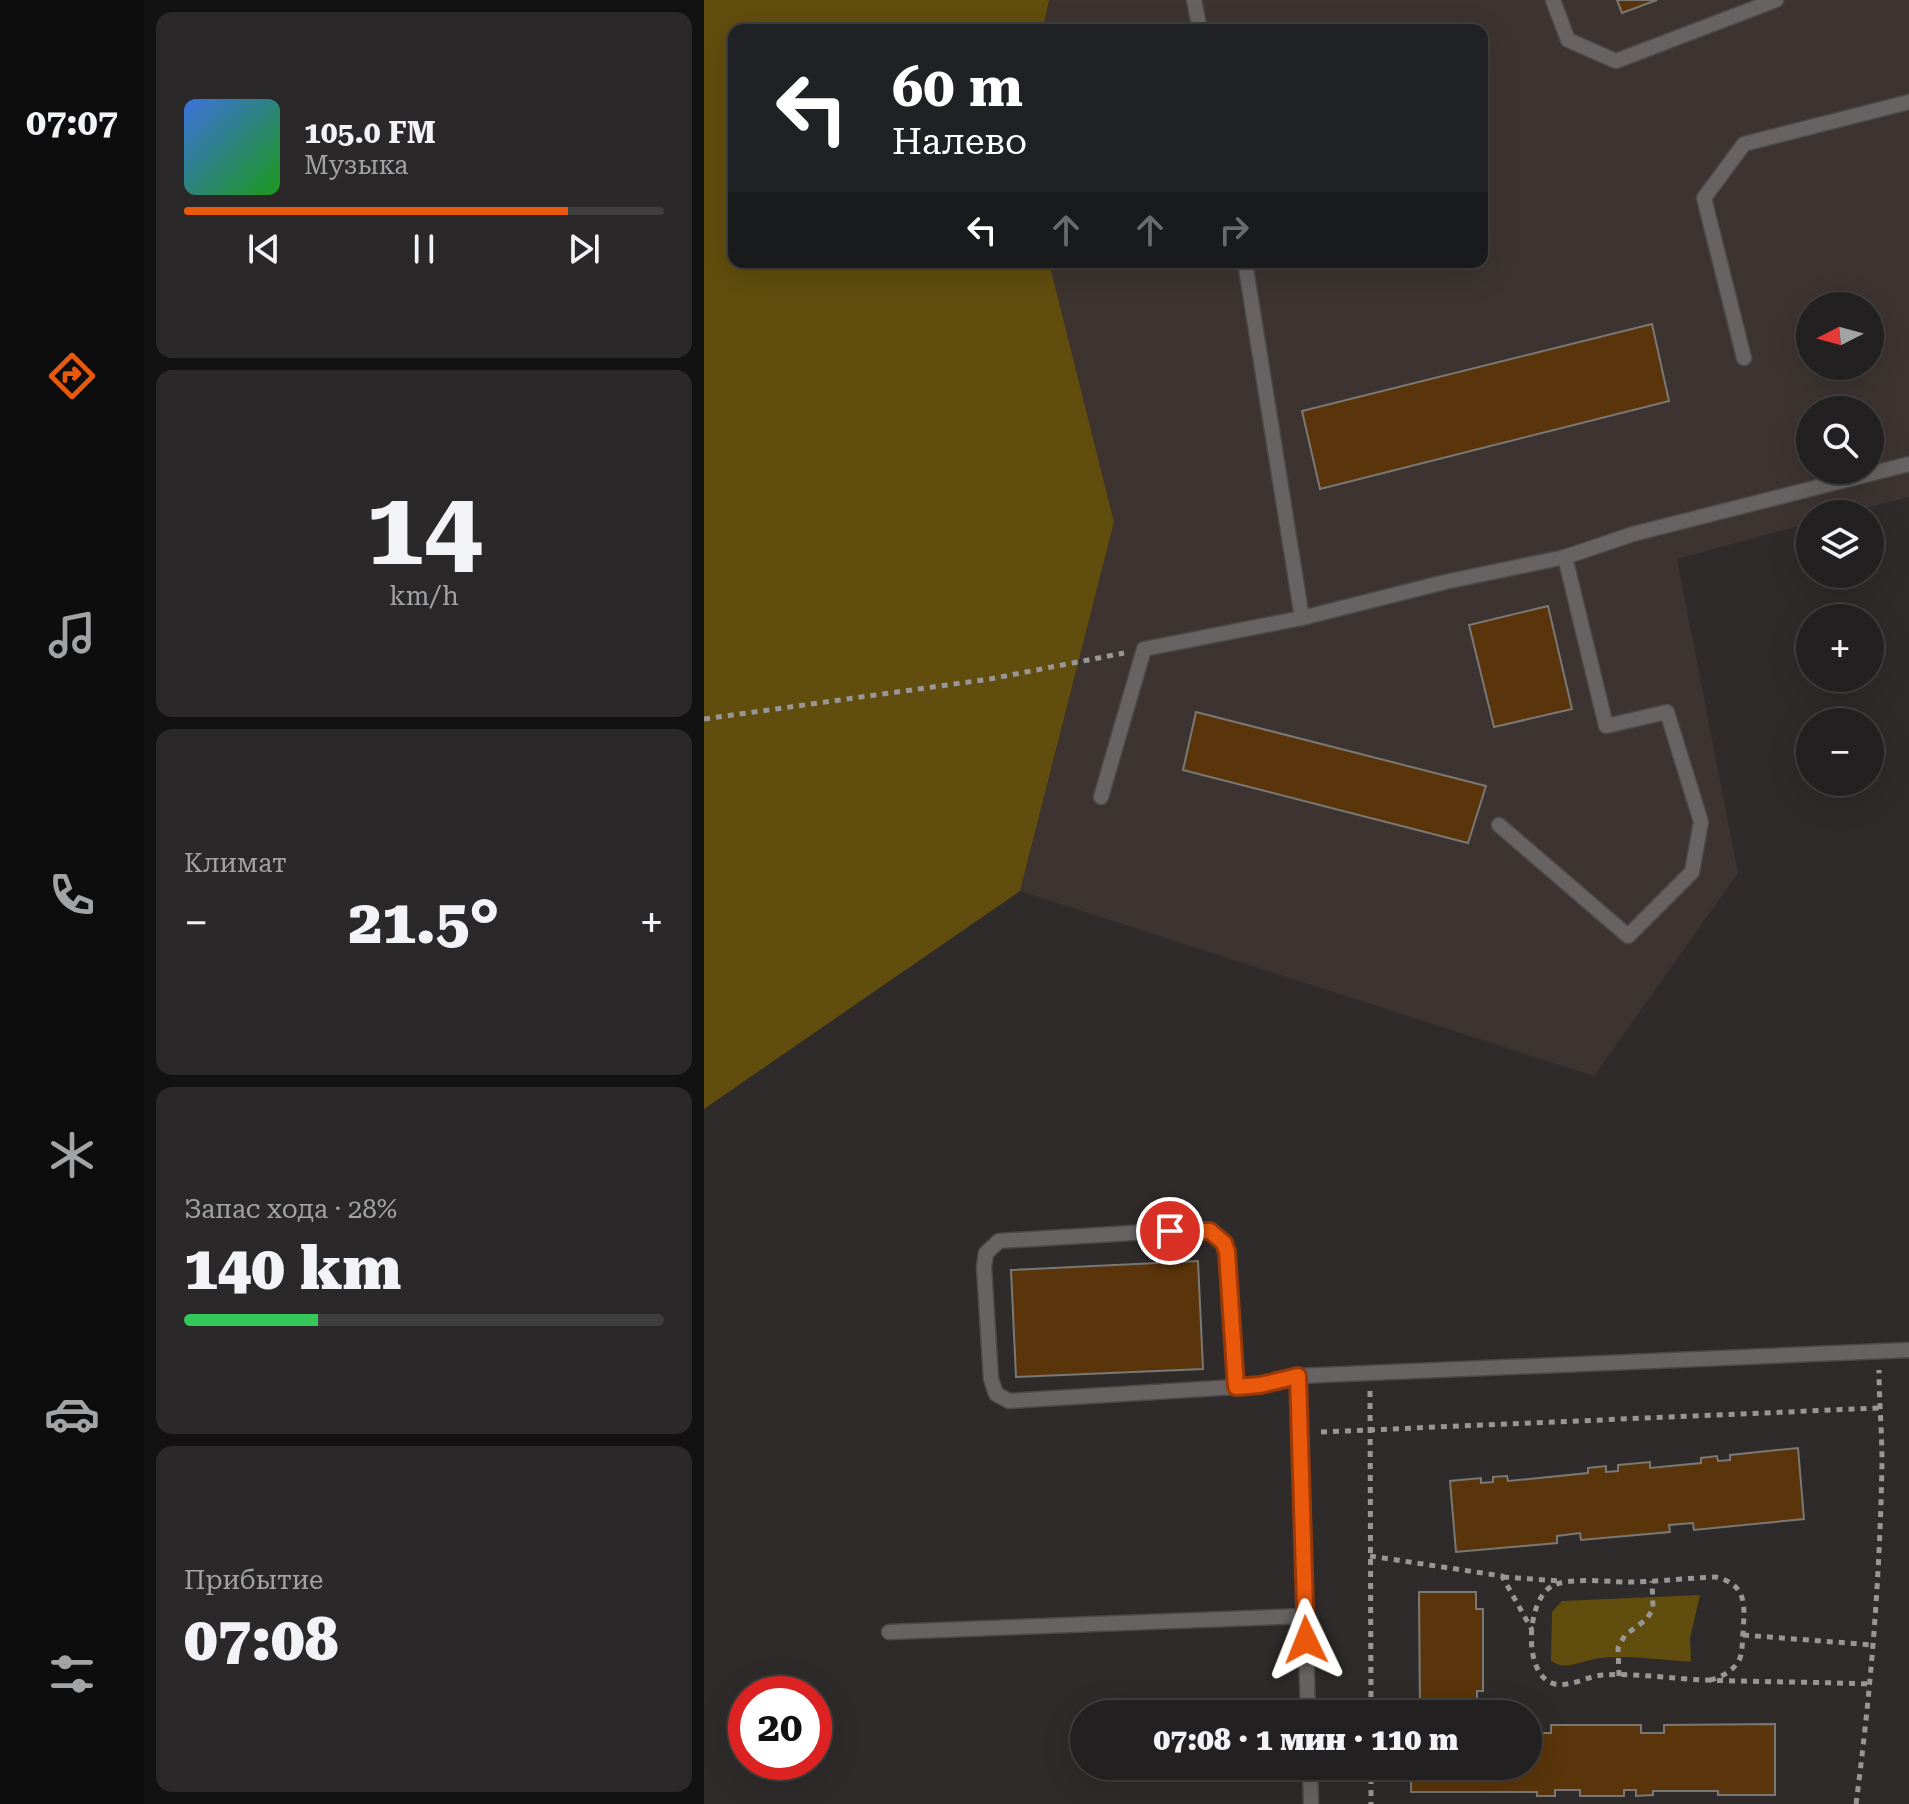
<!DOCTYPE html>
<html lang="ru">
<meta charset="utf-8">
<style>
:root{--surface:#222020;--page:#2a2829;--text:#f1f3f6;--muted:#a2a3a5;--line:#3f3e3e;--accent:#ea580c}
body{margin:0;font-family:"Roboto Serif",serif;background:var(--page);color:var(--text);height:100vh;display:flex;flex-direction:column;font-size:30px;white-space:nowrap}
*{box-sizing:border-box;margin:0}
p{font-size:26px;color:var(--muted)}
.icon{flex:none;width:44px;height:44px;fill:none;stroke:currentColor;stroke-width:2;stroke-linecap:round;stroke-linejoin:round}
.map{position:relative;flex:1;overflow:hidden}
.side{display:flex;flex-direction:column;gap:12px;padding:12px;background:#131212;width:560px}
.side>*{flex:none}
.banner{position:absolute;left:24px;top:24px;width:760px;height:244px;border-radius:16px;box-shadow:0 8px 32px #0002,0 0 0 2px var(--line);background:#202124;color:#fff;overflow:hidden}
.needle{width:52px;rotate:264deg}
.tools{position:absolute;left:1092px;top:292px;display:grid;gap:16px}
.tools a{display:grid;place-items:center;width:88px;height:88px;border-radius:50%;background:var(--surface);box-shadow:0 8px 32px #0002,0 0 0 2px var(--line);font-size:40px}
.speed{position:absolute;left:24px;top:1676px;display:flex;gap:16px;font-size:40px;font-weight:700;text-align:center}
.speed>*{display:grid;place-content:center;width:104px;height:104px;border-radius:50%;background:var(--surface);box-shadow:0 8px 32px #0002,0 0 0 2px var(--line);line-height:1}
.speed .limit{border:12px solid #d22;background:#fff;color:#111}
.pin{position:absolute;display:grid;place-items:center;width:68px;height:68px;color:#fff;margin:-34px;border:4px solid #fff;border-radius:50%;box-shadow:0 2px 8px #0007}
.me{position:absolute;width:88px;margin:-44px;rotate:358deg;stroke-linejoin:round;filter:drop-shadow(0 0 6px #0008)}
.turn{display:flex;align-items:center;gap:28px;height:168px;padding:0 32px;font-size:36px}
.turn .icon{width:104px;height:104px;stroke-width:2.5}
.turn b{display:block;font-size:56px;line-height:68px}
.lanes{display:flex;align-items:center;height:76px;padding:0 32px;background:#0003;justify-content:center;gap:40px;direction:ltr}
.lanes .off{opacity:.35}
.big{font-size:60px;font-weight:800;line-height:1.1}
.side .tile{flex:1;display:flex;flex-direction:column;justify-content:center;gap:12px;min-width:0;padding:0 28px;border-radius:16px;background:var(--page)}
.side .dial{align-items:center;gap:0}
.dial b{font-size:104px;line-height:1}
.song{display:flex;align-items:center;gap:24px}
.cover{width:96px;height:96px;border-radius:12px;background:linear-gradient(135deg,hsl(220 70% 55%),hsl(120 70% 35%))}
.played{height:8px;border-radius:4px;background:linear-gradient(90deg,var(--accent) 80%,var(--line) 80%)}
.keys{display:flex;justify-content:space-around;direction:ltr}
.heat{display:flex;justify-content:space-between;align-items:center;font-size:44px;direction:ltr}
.charge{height:12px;border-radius:6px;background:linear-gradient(90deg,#34c759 28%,var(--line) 0)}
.trip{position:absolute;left:366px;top:1700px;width:472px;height:80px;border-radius:40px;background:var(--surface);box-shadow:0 8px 32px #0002,0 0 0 2px var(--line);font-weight:800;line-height:80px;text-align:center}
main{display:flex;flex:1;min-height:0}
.dock{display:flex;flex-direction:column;width:144px;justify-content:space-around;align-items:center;background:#0e0d0d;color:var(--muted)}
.dock .icon{width:56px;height:56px}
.dock .selected{color:var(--accent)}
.dock b{font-size:36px;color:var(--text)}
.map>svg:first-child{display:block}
.built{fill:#3d3431;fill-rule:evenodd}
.green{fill:#614d0e}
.building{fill:#5a350b;stroke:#7a7875;stroke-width:2}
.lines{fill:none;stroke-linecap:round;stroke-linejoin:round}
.service-casing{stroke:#4b4949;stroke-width:17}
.path{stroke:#999696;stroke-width:5;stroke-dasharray:6 6;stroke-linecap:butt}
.service{stroke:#676362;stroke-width:14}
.route-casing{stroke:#983908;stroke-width:20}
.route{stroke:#ea580c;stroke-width:14}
</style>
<main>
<nav class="dock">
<b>07:07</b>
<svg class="icon selected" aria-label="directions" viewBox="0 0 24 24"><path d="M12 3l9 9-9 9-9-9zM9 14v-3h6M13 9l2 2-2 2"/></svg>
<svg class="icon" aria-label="music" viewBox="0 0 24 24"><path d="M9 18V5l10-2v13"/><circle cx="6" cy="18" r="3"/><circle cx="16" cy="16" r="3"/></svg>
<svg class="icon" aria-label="phone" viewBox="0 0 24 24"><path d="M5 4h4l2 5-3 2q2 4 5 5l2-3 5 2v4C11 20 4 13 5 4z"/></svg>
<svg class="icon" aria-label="climate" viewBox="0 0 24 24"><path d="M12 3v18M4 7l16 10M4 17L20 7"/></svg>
<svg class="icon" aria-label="car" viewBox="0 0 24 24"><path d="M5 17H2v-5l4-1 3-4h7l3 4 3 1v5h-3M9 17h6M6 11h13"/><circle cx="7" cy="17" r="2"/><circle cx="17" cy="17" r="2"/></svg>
<svg class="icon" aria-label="filters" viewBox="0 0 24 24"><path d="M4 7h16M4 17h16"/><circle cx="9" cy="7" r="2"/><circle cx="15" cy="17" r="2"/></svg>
</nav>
<section class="side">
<div class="tile">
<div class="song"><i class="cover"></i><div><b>105.0 FM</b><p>Музыка</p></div></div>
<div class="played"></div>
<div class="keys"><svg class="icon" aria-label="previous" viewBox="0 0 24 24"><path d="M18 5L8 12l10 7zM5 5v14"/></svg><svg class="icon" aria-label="pause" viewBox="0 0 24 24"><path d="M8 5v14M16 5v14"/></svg><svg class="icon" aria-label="next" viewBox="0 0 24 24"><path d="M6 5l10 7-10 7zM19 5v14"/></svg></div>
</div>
<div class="tile dial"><b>14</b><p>km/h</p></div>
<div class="tile"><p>Климат</p>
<div class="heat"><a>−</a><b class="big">21.5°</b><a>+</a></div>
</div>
<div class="tile"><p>Запас хода · 28%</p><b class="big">140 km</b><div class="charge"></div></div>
<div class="tile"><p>Прибытие</p><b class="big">07:08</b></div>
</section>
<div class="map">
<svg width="1205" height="1804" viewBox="0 0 1205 1804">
<rect width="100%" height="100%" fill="#2e2b2a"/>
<!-- built -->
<path class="built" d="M345,0H1205V497L1140,514H1106V523L973,559L1034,873L890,1076L316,891L410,522L345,262H778V30H339ZM1106,306H1166V366H1106ZM1106,410H1166V470H1106Z"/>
<!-- green -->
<g class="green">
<path d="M0,0H345L339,30H30V262H345L410,522L316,891L0,1109Z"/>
<path d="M996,1595L986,1638L987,1662C958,1660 925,1655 896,1658C881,1659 859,1673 847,1660L848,1612L858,1601Z"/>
</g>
<!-- building -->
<g class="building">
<path d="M913,0H953L918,13Z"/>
<path d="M948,324L965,401L616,489L598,411Z"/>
<path d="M844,606L868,709L790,727L765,625Z"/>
<path d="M492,712L782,786L764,843L479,770Z"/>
<path d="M494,1261L499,1369L312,1377L307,1270Z"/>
<path d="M1094,1448L1100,1519L990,1530L989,1523L965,1525L966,1532L877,1540L876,1533L853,1536V1543L752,1552L746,1481L777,1478V1483L789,1482V1477L803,1476L804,1481L884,1473V1468L902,1466V1472L914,1471V1465L946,1462V1468L997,1463V1458L1013,1456L1014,1461L1026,1460V1455Z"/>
<path d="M715,1592H772V1609H779V1691H773V1714H716Z"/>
<path d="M1071,1724V1795H1014V1791H949V1795L932,1796V1790H920V1796H876V1790H851V1796H833V1792H707V1766H824V1733H847V1725H937V1733H960V1725Z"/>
</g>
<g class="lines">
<defs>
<g id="service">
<path d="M490,0L496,30"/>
<path d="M849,0L864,40L912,61L1072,0"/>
<path d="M541,262L598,618"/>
<path d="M1040,358L1000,198L1040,144L1205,102"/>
<path d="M397,797L440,649L598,618L741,582L861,557L929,534L1205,464"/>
<path d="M795,825L924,936L988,872L997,822L963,712L902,726L861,557"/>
<path d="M594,1376L604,1714"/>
<path d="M532,1387L523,1252C518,1237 510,1232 494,1229L295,1241L282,1253L280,1267L287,1379L292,1394L305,1401L532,1387L556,1385L594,1376L1205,1350"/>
<path d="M185,1632L601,1616"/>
<path d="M606,1766L607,1804"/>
</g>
</defs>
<!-- service casing -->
<use href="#service" class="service-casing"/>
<!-- path -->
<g class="path">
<path d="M0,719L286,679L420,653"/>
<path d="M666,1391L667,1714"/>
<path d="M617,1432L1175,1408"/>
<path d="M666,1556L798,1576L828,1630"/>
<path d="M799,1577L857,1581"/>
<path d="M1039,1635L1169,1645"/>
<path d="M915,1676L914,1648L921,1635L943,1619L949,1608L948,1581"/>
<path d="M1006,1680C1018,1677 1031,1670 1036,1658C1039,1650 1038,1640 1039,1632C1041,1605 1043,1584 1011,1577C985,1578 959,1581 932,1582C910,1583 867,1576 848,1586C822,1600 818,1677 851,1684C867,1687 884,1676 899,1675C933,1673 969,1679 1002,1680C1057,1682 1112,1682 1167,1684"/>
<path d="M667,1766V1804"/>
<path d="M1152,1804C1167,1690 1176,1577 1178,1462C1178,1432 1175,1401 1175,1370"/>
</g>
<!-- service -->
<use href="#service" class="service"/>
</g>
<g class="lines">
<defs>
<path id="route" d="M466,1231H506L520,1243L523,1252L532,1387L556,1385L594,1376L602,1640"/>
</defs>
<!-- route casing -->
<use href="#route" class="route-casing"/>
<!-- route -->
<use href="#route" class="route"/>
</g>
</svg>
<div class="tools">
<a><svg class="needle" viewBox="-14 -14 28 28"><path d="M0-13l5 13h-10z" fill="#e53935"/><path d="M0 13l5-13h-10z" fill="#a2a3a5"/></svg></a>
<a><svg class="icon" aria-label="search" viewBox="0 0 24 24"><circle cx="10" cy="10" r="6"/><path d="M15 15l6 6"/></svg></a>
<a><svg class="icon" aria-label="layers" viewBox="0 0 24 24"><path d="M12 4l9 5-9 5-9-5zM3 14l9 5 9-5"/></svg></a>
<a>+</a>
<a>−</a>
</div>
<div class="speed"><div class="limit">20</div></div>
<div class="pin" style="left:466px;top:1231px;background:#d93025"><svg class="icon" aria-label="arrive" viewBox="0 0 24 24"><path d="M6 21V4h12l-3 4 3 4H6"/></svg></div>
<svg class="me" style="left:602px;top:1640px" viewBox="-20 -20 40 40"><path d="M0-17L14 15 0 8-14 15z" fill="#ea580c" stroke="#fff" stroke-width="4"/></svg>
<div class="trip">07:08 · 1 мин · 110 m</div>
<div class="banner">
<div class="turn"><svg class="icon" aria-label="left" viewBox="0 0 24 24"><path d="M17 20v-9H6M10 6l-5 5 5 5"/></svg><div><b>60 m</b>Налево</div></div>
<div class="lanes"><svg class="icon" aria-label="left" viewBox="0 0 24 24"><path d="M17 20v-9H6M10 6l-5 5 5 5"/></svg><svg class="icon off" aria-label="ahead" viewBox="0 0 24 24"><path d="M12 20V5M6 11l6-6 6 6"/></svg><svg class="icon off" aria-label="ahead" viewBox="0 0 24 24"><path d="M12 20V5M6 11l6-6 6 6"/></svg><svg class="icon off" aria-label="right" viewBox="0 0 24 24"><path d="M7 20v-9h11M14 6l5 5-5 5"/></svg></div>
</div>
</div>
</main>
